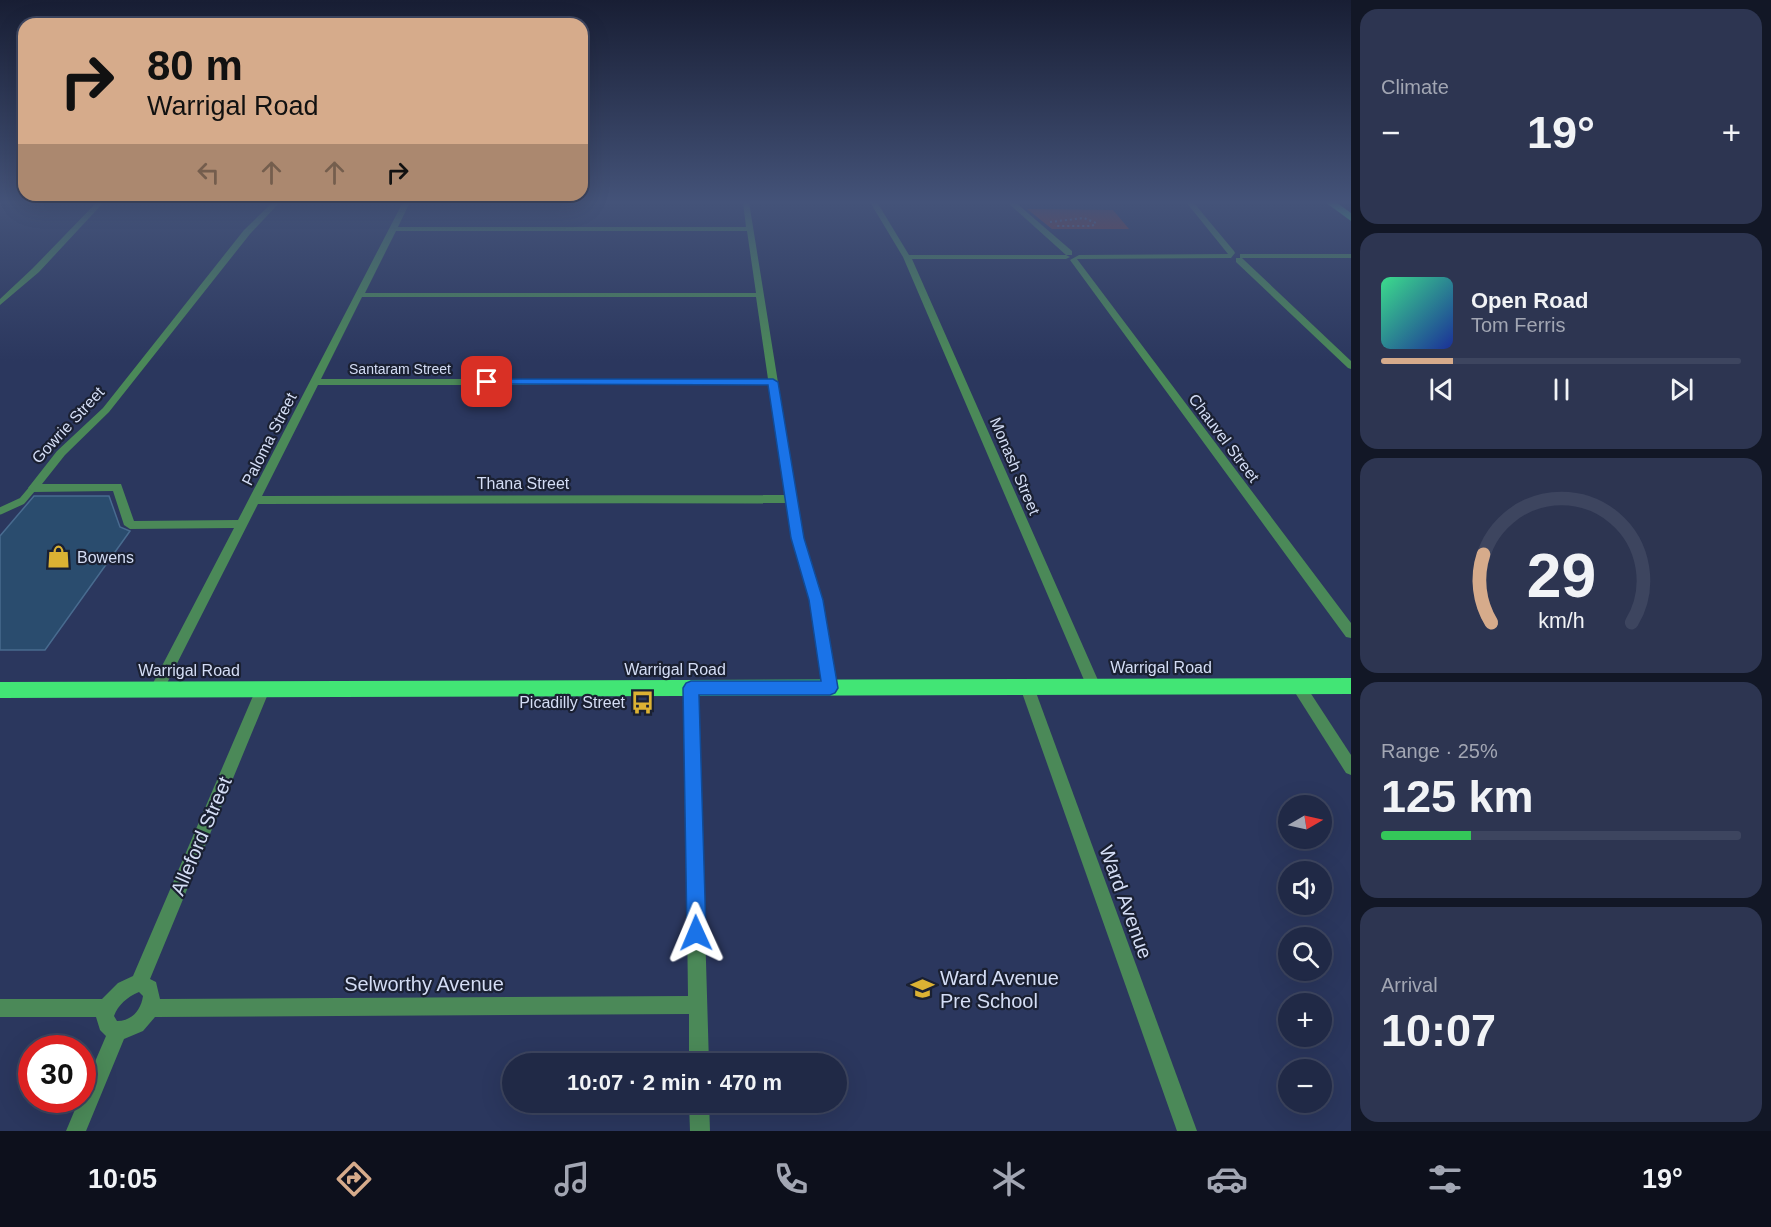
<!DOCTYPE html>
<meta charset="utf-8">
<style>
:root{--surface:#202946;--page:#2d3551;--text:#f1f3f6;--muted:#a2a6b3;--line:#3d455f;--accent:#d6ab8b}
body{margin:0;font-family:Helvetica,sans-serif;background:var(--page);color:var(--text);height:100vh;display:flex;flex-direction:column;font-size:22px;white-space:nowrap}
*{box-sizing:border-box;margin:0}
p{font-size:20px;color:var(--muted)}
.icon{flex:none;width:33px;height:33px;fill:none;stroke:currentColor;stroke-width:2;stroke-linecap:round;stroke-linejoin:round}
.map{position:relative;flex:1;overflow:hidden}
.drawer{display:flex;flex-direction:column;gap:9px;padding:9px;background:#121726;width:420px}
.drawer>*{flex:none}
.guide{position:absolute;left:18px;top:18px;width:570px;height:183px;border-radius:18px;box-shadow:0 6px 24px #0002,0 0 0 2px var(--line);background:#d6ab8b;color:#111;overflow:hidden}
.needle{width:39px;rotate:81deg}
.buttons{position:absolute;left:1278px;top:795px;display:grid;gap:12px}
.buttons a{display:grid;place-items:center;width:54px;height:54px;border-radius:50%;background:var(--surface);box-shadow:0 6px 24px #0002,0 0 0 2px var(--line);font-size:30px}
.speed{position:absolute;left:18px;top:1035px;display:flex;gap:12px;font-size:30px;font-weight:700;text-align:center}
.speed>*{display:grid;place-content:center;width:78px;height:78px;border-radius:50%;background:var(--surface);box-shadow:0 6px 24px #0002,0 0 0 2px var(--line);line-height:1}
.speed .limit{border:9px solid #d22;background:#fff;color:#111}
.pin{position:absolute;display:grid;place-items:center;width:51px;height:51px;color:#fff;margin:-26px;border-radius:12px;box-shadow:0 3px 9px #0006}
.me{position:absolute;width:66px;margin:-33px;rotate:359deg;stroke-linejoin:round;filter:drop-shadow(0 0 4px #0008)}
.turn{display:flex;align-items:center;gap:21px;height:126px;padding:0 30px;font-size:27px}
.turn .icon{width:78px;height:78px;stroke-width:2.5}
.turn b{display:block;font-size:42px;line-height:51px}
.lanes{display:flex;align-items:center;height:57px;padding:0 30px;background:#0003;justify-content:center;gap:30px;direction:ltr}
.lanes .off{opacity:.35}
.big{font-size:45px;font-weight:700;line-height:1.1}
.drawer .widget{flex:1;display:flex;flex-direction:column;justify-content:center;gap:9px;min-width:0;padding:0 21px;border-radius:18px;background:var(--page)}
.drawer .dial{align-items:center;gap:0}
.dial svg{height:156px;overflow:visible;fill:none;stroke:var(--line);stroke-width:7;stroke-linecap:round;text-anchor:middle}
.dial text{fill:var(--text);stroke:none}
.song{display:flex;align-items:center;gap:18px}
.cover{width:72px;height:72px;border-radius:9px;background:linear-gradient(135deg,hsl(150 70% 55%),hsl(230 70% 35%))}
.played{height:6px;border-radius:3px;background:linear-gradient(90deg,var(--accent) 20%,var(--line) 20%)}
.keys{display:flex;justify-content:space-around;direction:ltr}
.heat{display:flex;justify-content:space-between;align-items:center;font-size:33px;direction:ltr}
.charge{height:9px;border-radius:4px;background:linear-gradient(90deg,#34c759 25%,var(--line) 0)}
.trip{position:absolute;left:502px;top:1053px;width:345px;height:60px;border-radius:30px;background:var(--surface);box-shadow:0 6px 24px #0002,0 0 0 2px var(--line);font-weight:700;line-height:60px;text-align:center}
.tab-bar{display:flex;height:96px;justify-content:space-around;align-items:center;background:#0d101c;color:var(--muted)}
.tab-bar .icon{width:42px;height:42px}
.tab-bar .selected{color:var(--accent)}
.tab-bar b{font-size:27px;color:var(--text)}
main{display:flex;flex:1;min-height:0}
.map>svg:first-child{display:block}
.green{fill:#913b30}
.building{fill:#2a4c6e;stroke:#486b8f;stroke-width:1.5}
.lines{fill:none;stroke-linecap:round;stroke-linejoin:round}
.path{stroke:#727d9d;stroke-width:2;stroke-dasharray:2 3;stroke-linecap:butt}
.service{stroke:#4b8958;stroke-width:7}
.minor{fill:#4b8958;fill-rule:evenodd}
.trunk{fill:#42e575;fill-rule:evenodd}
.route{fill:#1a73e8;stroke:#114b97;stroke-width:1.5}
.labels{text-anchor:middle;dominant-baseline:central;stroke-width:4.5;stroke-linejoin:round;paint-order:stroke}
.far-street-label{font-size:14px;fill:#d4ddf5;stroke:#1a2032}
.street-label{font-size:16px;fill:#d4ddf5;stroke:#1a2032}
.poi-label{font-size:16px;fill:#d4ddf5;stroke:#1a2032;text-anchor:start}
.near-street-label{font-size:20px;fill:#d4ddf5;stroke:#1a2032}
.near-poi-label{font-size:20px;fill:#d4ddf5;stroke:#1a2032;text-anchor:start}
</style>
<main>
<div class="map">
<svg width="1351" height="1131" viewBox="0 0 1351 1131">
<rect width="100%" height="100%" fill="#2b375e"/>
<!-- green -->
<path class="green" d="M1027,209L1113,210L1129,229H1052Z"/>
<!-- building -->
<path class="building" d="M34,496H109L120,527L130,531L45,650H0V536Z"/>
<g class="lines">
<!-- path -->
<path class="path" d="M1050,222L1084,218L1096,223L1092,226H1056"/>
<!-- service -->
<path class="service" d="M0,511L22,501L33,488"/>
<!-- minor -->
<g class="minor">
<path d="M97,202H104L39,272L0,305V299L33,268Z"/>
<path d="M273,202H280L250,234L109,412L65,455L42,484H121L134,521L238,520L403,202H410L398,227H746L743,202H749L803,538L822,600L837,688L835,692L830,694L825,692L823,688L810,600L791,538L786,503L258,504L162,693L157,695L152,693L150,689L152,685L234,528L130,529L124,525L113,491L33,492L28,488L57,451L103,408L244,230ZM396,231H747L756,293H365ZM362,297H756L768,379H321ZM318,385H769L785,495L262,496Z"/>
<path d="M870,202H877L909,255H1066L1070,257L1066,259H912L1101,687L1099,691L1094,693L1089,691L1087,687L903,257Z"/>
<path d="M1007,202H1015L1072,251V255H1066Z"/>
<path d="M1186,202H1193L1234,251L1235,253L1231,258L1077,259L1351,623V638L1346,637L1070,260L1079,255L1228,254Z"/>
<rect x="1240" y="254" width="111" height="4"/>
<path d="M1236,258H1242L1351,361V369L1348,368L1236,262Z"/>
<path d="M1027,681L1032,683L1034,687L1197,1131H1177L1020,687L1022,683Z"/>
<path d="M1299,681L1304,683L1351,755V775L1346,773L1294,691L1292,687L1294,683Z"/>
<path d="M691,682L696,684L698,688L709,1064H689V1014L155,1017L143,1031L124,1039L86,1131H66L79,1100H82V1092L106,1036L100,1030L96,1017H0V999H102L118,983L133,976L256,689L258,685L263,683L268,685L270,689L150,979L156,982L160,999L688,996L684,688L686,684ZM139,992L143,996C141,1010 132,1021 117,1021L114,1016C118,1005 127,997 139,992Z"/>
<path d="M689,1102H709L710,1131H690Z"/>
</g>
<!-- trunk -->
<g class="trunk">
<path d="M1325,202H1336L1351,213V221Z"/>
<path d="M1351,678V694L0,698V682Z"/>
</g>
</g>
<!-- sky -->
<linearGradient id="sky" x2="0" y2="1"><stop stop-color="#181e34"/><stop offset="0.56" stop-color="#445379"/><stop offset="1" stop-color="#445379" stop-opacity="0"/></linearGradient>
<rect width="1351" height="361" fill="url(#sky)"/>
<!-- route -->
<path class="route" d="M487,379H773L778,382L804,538L823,600L838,688L835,693L830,695H699L706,933L703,940L696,942L689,940L687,933L683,688L686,683L691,681H821L809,600L791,538L768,385L483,384L482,382Z"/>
<!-- icons -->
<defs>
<symbol id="shop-bare" viewBox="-9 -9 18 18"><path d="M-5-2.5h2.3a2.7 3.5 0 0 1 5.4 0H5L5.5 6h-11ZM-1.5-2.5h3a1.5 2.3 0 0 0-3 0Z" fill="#dcb233" stroke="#1a2032" stroke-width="2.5" paint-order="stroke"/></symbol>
<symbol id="bus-bare" viewBox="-9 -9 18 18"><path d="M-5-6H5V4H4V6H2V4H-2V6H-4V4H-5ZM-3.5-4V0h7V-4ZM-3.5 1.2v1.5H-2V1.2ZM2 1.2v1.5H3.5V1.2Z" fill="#dcb233" stroke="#1a2032" stroke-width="2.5" paint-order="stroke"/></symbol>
<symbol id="school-bare" viewBox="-9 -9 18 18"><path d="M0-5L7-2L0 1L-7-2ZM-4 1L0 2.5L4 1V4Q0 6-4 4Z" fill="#dcb233" stroke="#1a2032" stroke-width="2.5" paint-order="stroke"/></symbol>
</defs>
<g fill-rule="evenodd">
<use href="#shop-bare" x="42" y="540" width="33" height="33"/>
<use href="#bus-bare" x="626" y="686" width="33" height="33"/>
<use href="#school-bare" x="906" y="972" width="33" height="33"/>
</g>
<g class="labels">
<!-- far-street labels -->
<g class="far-street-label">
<text x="400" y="369">Santaram Street</text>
</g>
<!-- street labels -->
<g class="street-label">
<text transform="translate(68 425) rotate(-47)">Gowrie Street</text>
<text transform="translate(1224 438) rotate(53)">Chauvel Street</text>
<text transform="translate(269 439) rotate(-63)">Paloma Street</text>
<text transform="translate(1015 466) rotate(67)">Monash Street</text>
<text x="523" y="483">Thana Street</text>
<text x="1161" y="667">Warrigal Road</text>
<text x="675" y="669">Warrigal Road</text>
<text x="189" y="670">Warrigal Road</text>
</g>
<!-- poi labels -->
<g class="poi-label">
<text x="77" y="557">Bowens</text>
<text x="625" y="702" text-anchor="end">Picadilly Street</text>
</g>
<!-- near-street labels -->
<g class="near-street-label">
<text transform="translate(201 836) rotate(-67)">Alleford Street</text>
<text transform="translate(1126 902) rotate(70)">Ward Avenue</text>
<text x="424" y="984">Selworthy Avenue</text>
</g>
<!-- near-poi labels -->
<g class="near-poi-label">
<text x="940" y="978">Ward Avenue<tspan x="940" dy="23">Pre School</tspan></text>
</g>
</g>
</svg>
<div class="buttons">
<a><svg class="needle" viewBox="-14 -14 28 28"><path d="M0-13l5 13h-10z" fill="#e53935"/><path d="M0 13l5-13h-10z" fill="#a2a6b3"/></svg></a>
<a><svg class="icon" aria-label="sound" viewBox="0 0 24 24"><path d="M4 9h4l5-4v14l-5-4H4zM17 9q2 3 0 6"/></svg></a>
<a><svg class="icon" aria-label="search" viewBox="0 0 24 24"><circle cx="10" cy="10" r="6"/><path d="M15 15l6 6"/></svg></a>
<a>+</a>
<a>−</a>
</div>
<div class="speed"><div class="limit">30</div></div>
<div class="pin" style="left:487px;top:382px;background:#d93025"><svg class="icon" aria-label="arrive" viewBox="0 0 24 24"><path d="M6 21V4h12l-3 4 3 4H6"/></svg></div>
<svg class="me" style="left:696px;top:933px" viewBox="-20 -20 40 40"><path d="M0-17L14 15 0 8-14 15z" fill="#1a73e8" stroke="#fff" stroke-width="4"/></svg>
<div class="trip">10:07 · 2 min · 470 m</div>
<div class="guide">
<div class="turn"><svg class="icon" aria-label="right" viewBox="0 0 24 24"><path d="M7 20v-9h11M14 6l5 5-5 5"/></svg><div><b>80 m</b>Warrigal Road</div></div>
<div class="lanes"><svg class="icon off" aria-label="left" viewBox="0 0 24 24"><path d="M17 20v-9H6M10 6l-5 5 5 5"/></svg><svg class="icon off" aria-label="ahead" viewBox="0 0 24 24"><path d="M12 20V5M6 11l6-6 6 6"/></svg><svg class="icon off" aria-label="ahead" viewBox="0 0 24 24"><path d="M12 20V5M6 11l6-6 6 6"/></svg><svg class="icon" aria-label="right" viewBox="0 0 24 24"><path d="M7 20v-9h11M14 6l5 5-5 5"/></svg></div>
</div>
</div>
<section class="drawer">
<div class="widget"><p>Climate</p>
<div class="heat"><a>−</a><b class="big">19°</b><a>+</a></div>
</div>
<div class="widget">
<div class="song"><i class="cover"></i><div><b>Open Road</b><p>Tom Ferris</p></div></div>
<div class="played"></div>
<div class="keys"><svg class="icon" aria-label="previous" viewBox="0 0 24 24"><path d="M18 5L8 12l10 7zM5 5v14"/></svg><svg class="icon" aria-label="pause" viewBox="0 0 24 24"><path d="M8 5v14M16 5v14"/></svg><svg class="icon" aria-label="next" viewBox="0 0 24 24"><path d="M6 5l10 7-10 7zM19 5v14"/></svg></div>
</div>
<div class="widget dial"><svg viewBox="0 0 100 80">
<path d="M14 69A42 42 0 1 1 86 69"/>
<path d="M14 69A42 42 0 0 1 10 34" stroke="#d6ab8b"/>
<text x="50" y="56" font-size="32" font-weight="700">29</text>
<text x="50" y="72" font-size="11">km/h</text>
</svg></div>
<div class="widget"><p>Range · 25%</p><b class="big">125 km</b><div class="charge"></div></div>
<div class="widget"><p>Arrival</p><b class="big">10:07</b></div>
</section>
</main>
<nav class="tab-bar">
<b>10:05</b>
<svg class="icon selected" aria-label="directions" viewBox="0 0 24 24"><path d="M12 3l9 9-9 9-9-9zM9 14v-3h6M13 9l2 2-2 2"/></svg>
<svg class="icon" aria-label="music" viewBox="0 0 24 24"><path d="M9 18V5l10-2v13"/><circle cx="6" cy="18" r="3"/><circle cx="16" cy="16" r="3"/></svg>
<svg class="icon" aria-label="phone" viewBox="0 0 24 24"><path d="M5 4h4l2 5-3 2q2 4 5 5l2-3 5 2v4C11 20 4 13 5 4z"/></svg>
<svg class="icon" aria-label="climate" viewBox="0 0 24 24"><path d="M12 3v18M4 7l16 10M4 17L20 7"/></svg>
<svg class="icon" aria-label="car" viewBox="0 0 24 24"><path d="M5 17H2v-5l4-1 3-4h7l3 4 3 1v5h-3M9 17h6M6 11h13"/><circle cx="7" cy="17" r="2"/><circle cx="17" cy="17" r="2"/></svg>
<svg class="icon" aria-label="filters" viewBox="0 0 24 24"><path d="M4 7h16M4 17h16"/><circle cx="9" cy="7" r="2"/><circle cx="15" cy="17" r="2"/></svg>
<b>19°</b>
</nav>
